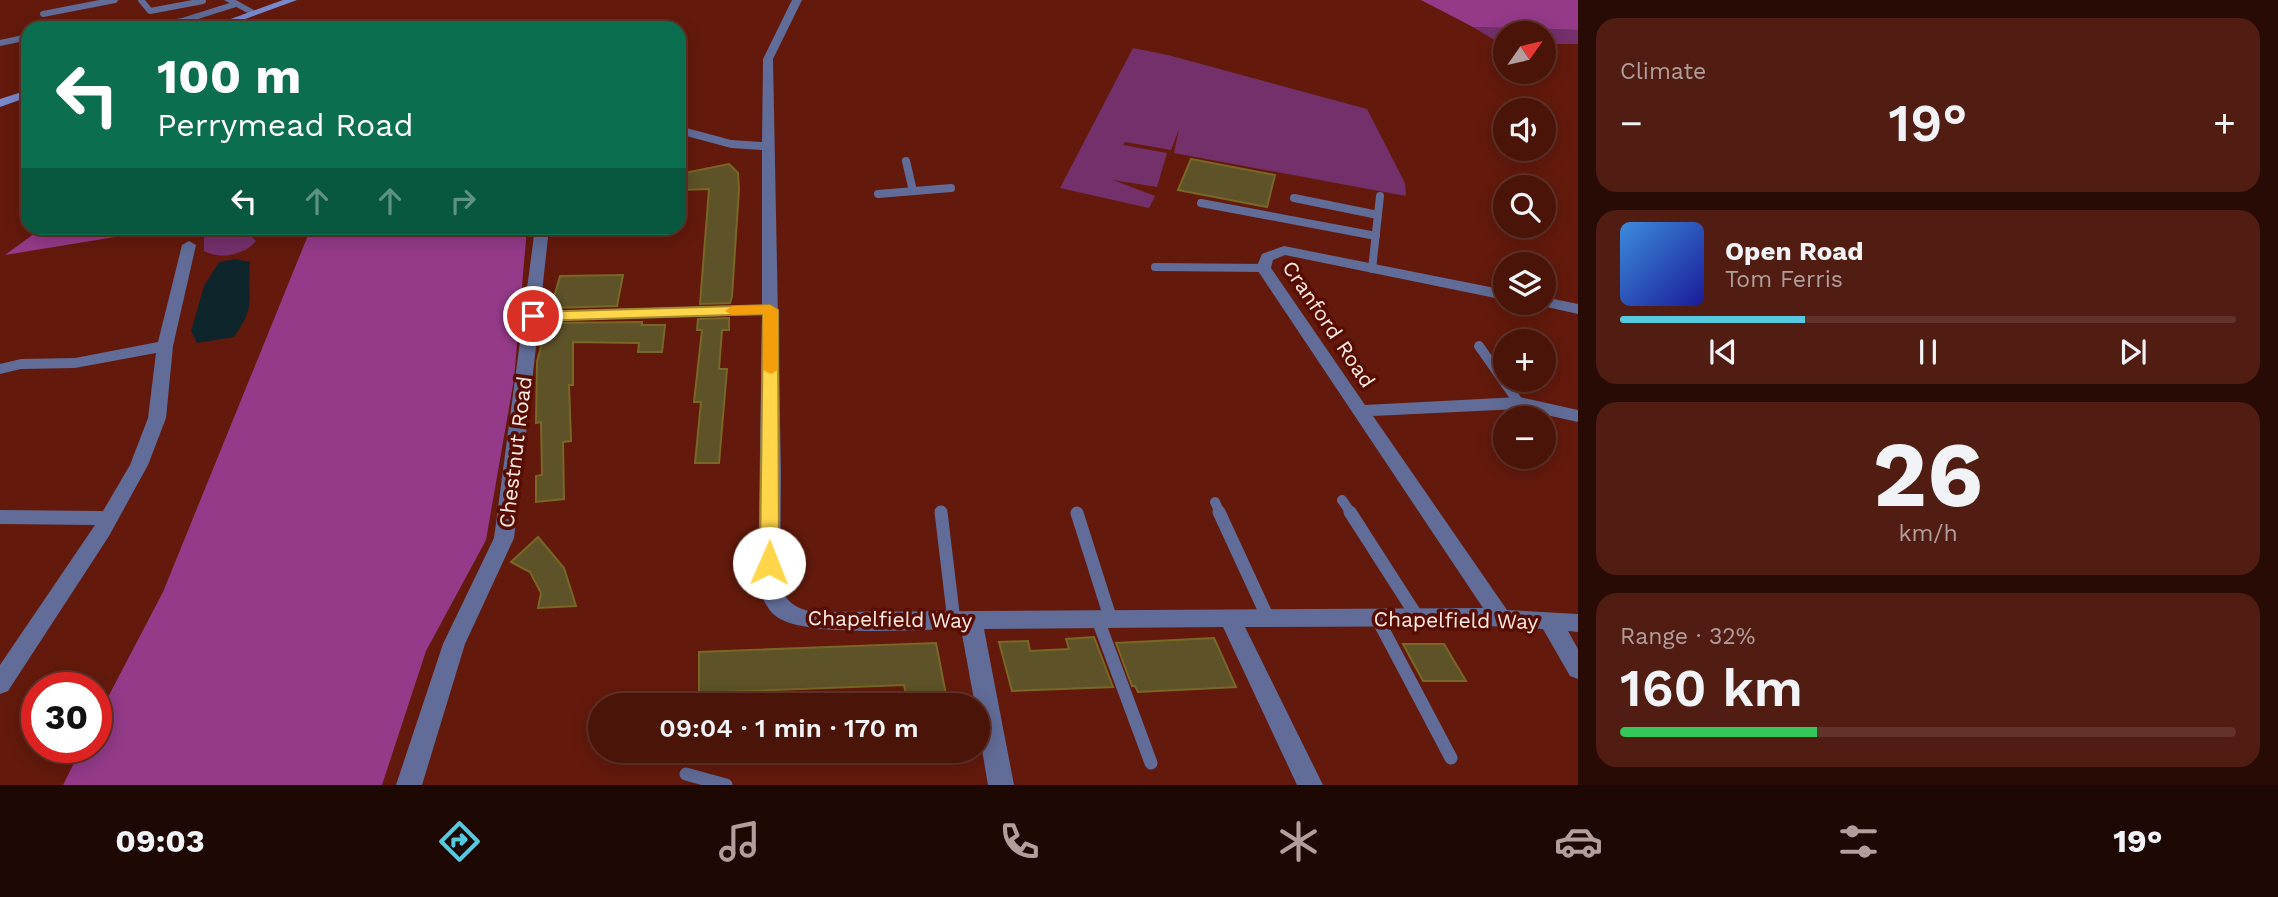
<!DOCTYPE html>
<meta charset="utf-8">
<style>
:root{--surface:#4a1409;--page:#511d12;--text:#f1f3f6;--muted:#b29e9c;--line:#61332a;--accent:#56c9e0}
body{margin:0;font-family:"Work Sans",sans-serif;background:var(--page);color:var(--text);height:100vh;display:flex;flex-direction:column;font-size:26px;white-space:nowrap}
*{box-sizing:border-box;margin:0}
p{font-size:23px;color:var(--muted)}
.icon{flex:none;width:38px;height:38px;fill:none;stroke:currentColor;stroke-width:2;stroke-linecap:round;stroke-linejoin:round}
.map{position:relative;flex:1;overflow:hidden}
.panel{display:flex;flex-direction:column;gap:18px;padding:18px;background:#290b05;width:700px}
.panel>*{flex:none}
.guide{position:absolute;left:21px;top:21px;width:665px;height:214px;border-radius:21px;box-shadow:0 4px 18px #0003,0 0 0 2px var(--line);background:#0b6e4f;color:#fff;overflow:hidden}
.needle{width:46px;rotate:56deg}
.tools{position:absolute;left:1493px;top:21px;display:grid;gap:14px}
.tools a{display:grid;place-items:center;width:63px;height:63px;border-radius:50%;background:var(--surface);box-shadow:0 4px 18px #0003,0 0 0 2px var(--line);font-size:35px}
.speed{position:absolute;left:21px;top:672px;display:flex;gap:14px;font-size:35px;font-weight:700;text-align:center}
.speed>*{display:grid;place-content:center;width:91px;height:91px;border-radius:50%;background:var(--surface);box-shadow:0 4px 18px #0003,0 0 0 2px var(--line);line-height:1}
.speed .limit{border:10px solid #d22;background:#fff;color:#111}
.pin{position:absolute;display:grid;place-items:center;width:60px;height:60px;color:#fff;margin:-30px;border:4px solid #fff;border-radius:50%;box-shadow:0 2px 7px #0007}
.me{position:absolute;width:77px;margin:-38px;rotate:1deg;stroke-linejoin:round;filter:drop-shadow(0 0 5px #0008)}
.turn{display:flex;align-items:center;gap:24px;height:147px;padding:0 21px;font-size:32px}
.turn .icon{width:91px;height:91px;stroke-width:2.5}
.turn b{display:block;font-size:49px;line-height:60px}
.lanes{display:flex;align-items:center;height:66px;padding:0 21px;background:#0003;justify-content:center;gap:35px;direction:ltr}
.lanes .off{opacity:.35}
.big{font-size:52px;font-weight:600;line-height:1.1}
.panel .tile{flex:1;display:flex;flex-direction:column;justify-content:center;gap:10px;min-width:0;padding:0 24px;border-radius:21px;background:var(--page)}
.panel .dial{align-items:center;gap:0}
.dial b{font-size:91px;line-height:1}
.song{display:flex;align-items:center;gap:21px}
.cover{width:84px;height:84px;border-radius:10px;background:linear-gradient(135deg,hsl(210 70% 55%),hsl(240 70% 35%))}
.played{height:7px;border-radius:4px;background:linear-gradient(90deg,var(--accent) 30%,var(--line) 30%)}
.keys{display:flex;justify-content:space-around;direction:ltr}
.heat{display:flex;justify-content:space-between;align-items:center;font-size:38px;direction:ltr}
.charge{height:10px;border-radius:5px;background:linear-gradient(90deg,#34c759 32%,var(--line) 0)}
.trip{position:absolute;left:588px;top:693px;width:402px;height:70px;border-radius:35px;background:var(--surface);box-shadow:0 4px 18px #0003,0 0 0 2px var(--line);font-weight:600;line-height:70px;text-align:center}
.dock{display:flex;height:112px;justify-content:space-around;align-items:center;background:#1e0804;color:var(--muted)}
.dock .icon{width:49px;height:49px}
.dock .current{color:var(--accent)}
.dock b{font-size:32px;color:var(--text)}
main{display:flex;flex:1;min-height:0}
.map>svg:first-child{display:block}
.green{fill:#74306b}
.forest{fill:#943a89}
.water{fill:#0e262b}
.building{fill:#5e5228;stroke:#796726;stroke-width:2}
.lines{fill:none;stroke-linecap:round;stroke-linejoin:round}
.service-far3{stroke:#616c98;stroke-width:6}
.service-far2{stroke:#616c98;stroke-width:8}
.service-far1{stroke:#616c98;stroke-width:10}
.service{stroke:#616c98;stroke-width:13}
.minor{fill:#616c98;fill-rule:evenodd}
.secondary{fill:#7889ce;fill-rule:evenodd}
.route{fill:#ffd54a;stroke:#a68a30;stroke-width:2}
.slow{fill:#f59e0b}
.labels{text-anchor:middle;dominant-baseline:central;stroke-width:7;stroke-linejoin:round;paint-order:stroke}
.street-label{font-size:21px;fill:#ffece7;stroke:#570d01}
</style>
<main>
<div class="map">
<svg width="1578" height="785" viewBox="0 0 1578 785">
<rect width="100%" height="100%" fill="#631a0c"/>
<!-- green -->
<g class="green">
<path d="M1473,27L1578,30V44H1544V33H1505V44H1501Z"/>
<path d="M1133,48L1168,55L1367,109L1405,183L1406,196L1174,153L1179,129L1171,150L1125,142L1123,145L1167,153L1157,187L1113,180L1155,196L1149,208L1060,188Z"/>
<path d="M229,228H243L256,241C244,255 221,260 204,251V235Z"/>
</g>
<!-- forest -->
<g class="forest">
<path d="M1421,0H1578V30L1473,27Z"/>
<path d="M42,228H170L5,255Z"/>
<path d="M311,228H527L514,379L486,540L426,651L382,785H63L82,747H96V720L163,592Z"/>
</g>
<!-- water -->
<path class="water" d="M235,259L250,262C247,297 257,306 234,337L197,343L191,331L204,286L219,262Z"/>
<!-- building -->
<g class="building">
<path d="M1191,159L1275,175L1267,207L1178,190Z"/>
<path d="M729,164L738,173L739,189L732,296L730,303L700,304L709,189L679,190V174Z"/>
<path d="M623,275L617,306L551,308L560,276Z"/>
<path d="M729,318V330H722L719,369H727L719,463H695L701,402H694L702,330H697L698,319Z"/>
<path d="M642,322V325H665L662,352H638L639,343L573,342V385H569L571,441L563,442L564,499L536,502V476L542,475L541,422L536,423L537,362L547,323Z"/>
<path d="M538,537L564,568L576,606L538,608L541,593L530,572L511,562Z"/>
<path d="M1094,637L1113,687L1012,691L999,642L1028,641L1030,651L1069,649L1066,639Z"/>
<path d="M1214,638L1236,687L1138,692L1135,686H1132L1116,643Z"/>
<path d="M936,643L948,705H908L904,685L699,693V652Z"/>
<path d="M1403,644H1444L1466,681H1423Z"/>
</g>
<g class="lines">
<!-- service-far3 -->
<g class="service-far3">
<path d="M141,0L150,11L203,1"/>
<path d="M43,14L115,0"/>
<path d="M105,28H132"/>
<path d="M145,28L182,21L236,4"/>
<path d="M0,43L28,37"/>
</g>
<!-- service-far2 -->
<g class="service-far2">
<path d="M906,161L913,191"/>
<path d="M878,194L951,188"/>
<path d="M1294,198L1378,215"/>
<path d="M1201,203L1376,236"/>
<path d="M1155,267L1263,268"/>
<path d="M1372,269L1380,196"/>
</g>
<!-- service-far1 -->
<g class="service-far1">
<path d="M1479,346L1519,403"/>
<path d="M1342,500L1351,513"/>
<path d="M1215,502L1220,513"/>
</g>
<!-- service -->
<g class="service">
<path d="M941,512L954,621"/>
<path d="M1219,512L1268,618"/>
<path d="M1350,512L1418,618"/>
<path d="M1077,513L1111,620"/>
<path d="M1377,618L1451,758"/>
<path d="M1098,620L1151,763"/>
<path d="M686,774L726,785"/>
</g>
<!-- minor -->
<g class="minor">
<path d="M224,0H236L259,13L251,15Z"/>
<path d="M792,0H802L773,59L781,473L780,585C786,602 795,608 813,612L1483,608L1256,268L1262,254L1284,246L1505,290V300L1285,255L1273,260L1271,268L1365,405L1519,397L1578,410V422L1519,409L1373,416L1507,610L1578,614V632L1568,631L1578,649V679L1570,676L1543,629L1488,626L1245,627L1323,785H1297L1223,627L984,629L1014,785H988L978,726V705H975L961,629C922,629 806,638 777,617C767,610 762,597 758,585L762,315L539,321L514,538L465,644L422,785H396L443,644L494,538L535,228H549L540,311L762,305V150L731,148L679,134V126L731,140L762,142L763,59Z"/>
<path d="M189,241L196,245L173,346L166,418L148,465L109,536L8,691L0,694V665L95,525L0,524V510L103,511L130,465L148,418L156,353L75,368L21,369L0,374V364L21,359L75,358L158,342L182,245Z"/>
<path d="M1544,297L1578,304V314L1538,305L1537,303H1544Z"/>
</g>
<!-- secondary -->
<g class="secondary">
<path d="M283,0H297L221,28H206Z"/>
<path d="M28,90V97L0,107V99Z"/>
</g>
</g>
<!-- route -->
<path class="route" d="M770,305L778,310L779,563L776,568H763L760,563L763,314L533,321L526,316L533,312Z"/>
<!-- slow -->
<path class="slow" d="M770,305L778,310V370L771,374L763,370V314L732,315L725,311L732,306Z"/>
<g class="labels">
<!-- street labels -->
<g class="street-label">
<text transform="translate(1329 324) rotate(56)">Cranford Road</text>
<text transform="translate(515 452) rotate(-83)">Chestnut Road</text>
<text transform="translate(890 619) rotate(1)">Chapelfield Way</text>
<text transform="translate(1456 620) rotate(1)">Chapelfield Way</text>
</g>
</g>
</svg>
<div class="tools">
<a><svg class="needle" viewBox="-14 -14 28 28"><path d="M0-13l5 13h-10z" fill="#e53935"/><path d="M0 13l5-13h-10z" fill="#b29e9c"/></svg></a>
<a><svg class="icon" aria-label="sound" viewBox="0 0 24 24"><path d="M4 9h4l5-4v14l-5-4H4zM17 9q2 3 0 6"/></svg></a>
<a><svg class="icon" aria-label="search" viewBox="0 0 24 24"><circle cx="10" cy="10" r="6"/><path d="M15 15l6 6"/></svg></a>
<a><svg class="icon" aria-label="layers" viewBox="0 0 24 24"><path d="M12 4l9 5-9 5-9-5zM3 14l9 5 9-5"/></svg></a>
<a>+</a>
<a>−</a>
</div>
<div class="speed"><div class="limit">30</div></div>
<div class="pin" style="left:533px;top:316px;background:#d93025"><svg class="icon" aria-label="arrive" viewBox="0 0 24 24"><path d="M6 21V4h12l-3 4 3 4H6"/></svg></div>
<svg class="me" style="left:769px;top:563px" viewBox="-20 -20 40 40"><circle r="19" fill="#fff"/><path d="M0-13L10 11 0 6-10 11z" fill="#ffd54a"/></svg>
<div class="trip">09:04 · 1 min · 170 m</div>
<div class="guide">
<div class="turn"><svg class="icon" aria-label="left" viewBox="0 0 24 24"><path d="M17 20v-9H6M10 6l-5 5 5 5"/></svg><div><b>100 m</b>Perrymead Road</div></div>
<div class="lanes"><svg class="icon" aria-label="left" viewBox="0 0 24 24"><path d="M17 20v-9H6M10 6l-5 5 5 5"/></svg><svg class="icon off" aria-label="ahead" viewBox="0 0 24 24"><path d="M12 20V5M6 11l6-6 6 6"/></svg><svg class="icon off" aria-label="ahead" viewBox="0 0 24 24"><path d="M12 20V5M6 11l6-6 6 6"/></svg><svg class="icon off" aria-label="right" viewBox="0 0 24 24"><path d="M7 20v-9h11M14 6l5 5-5 5"/></svg></div>
</div>
</div>
<section class="panel">
<div class="tile"><p>Climate</p>
<div class="heat"><a>−</a><b class="big">19°</b><a>+</a></div>
</div>
<div class="tile">
<div class="song"><i class="cover"></i><div><b>Open Road</b><p>Tom Ferris</p></div></div>
<div class="played"></div>
<div class="keys"><svg class="icon" aria-label="previous" viewBox="0 0 24 24"><path d="M18 5L8 12l10 7zM5 5v14"/></svg><svg class="icon" aria-label="pause" viewBox="0 0 24 24"><path d="M8 5v14M16 5v14"/></svg><svg class="icon" aria-label="next" viewBox="0 0 24 24"><path d="M6 5l10 7-10 7zM19 5v14"/></svg></div>
</div>
<div class="tile dial"><b>26</b><p>km/h</p></div>
<div class="tile"><p>Range · 32%</p><b class="big">160 km</b><div class="charge"></div></div>
</section>
</main>
<nav class="dock">
<b>09:03</b>
<svg class="icon current" aria-label="directions" viewBox="0 0 24 24"><path d="M12 3l9 9-9 9-9-9zM9 14v-3h6M13 9l2 2-2 2"/></svg>
<svg class="icon" aria-label="music" viewBox="0 0 24 24"><path d="M9 18V5l10-2v13"/><circle cx="6" cy="18" r="3"/><circle cx="16" cy="16" r="3"/></svg>
<svg class="icon" aria-label="phone" viewBox="0 0 24 24"><path d="M5 4h4l2 5-3 2q2 4 5 5l2-3 5 2v4C11 20 4 13 5 4z"/></svg>
<svg class="icon" aria-label="climate" viewBox="0 0 24 24"><path d="M12 3v18M4 7l16 10M4 17L20 7"/></svg>
<svg class="icon" aria-label="car" viewBox="0 0 24 24"><path d="M5 17H2v-5l4-1 3-4h7l3 4 3 1v5h-3M9 17h6M6 11h13"/><circle cx="7" cy="17" r="2"/><circle cx="17" cy="17" r="2"/></svg>
<svg class="icon" aria-label="filters" viewBox="0 0 24 24"><path d="M4 7h16M4 17h16"/><circle cx="9" cy="7" r="2"/><circle cx="15" cy="17" r="2"/></svg>
<b>19°</b>
</nav>
